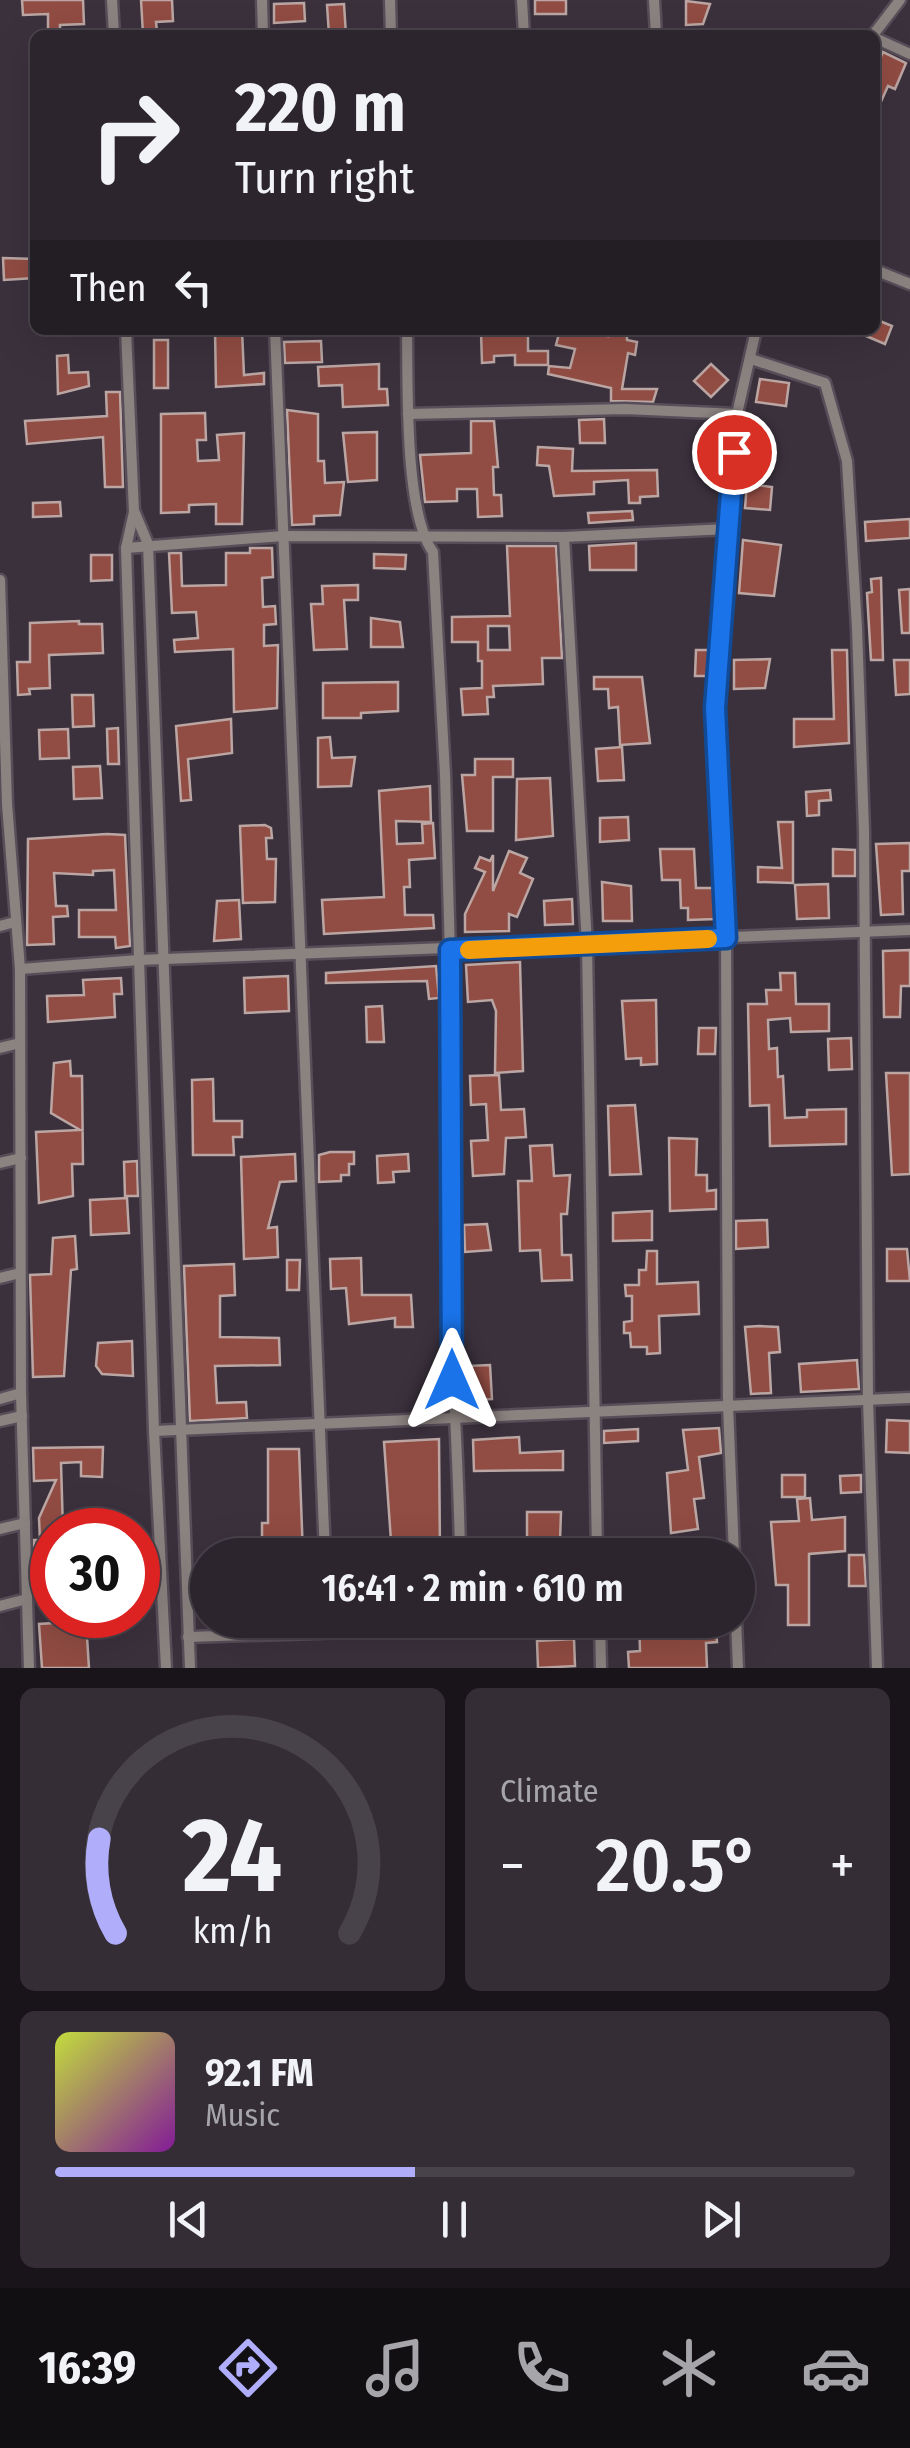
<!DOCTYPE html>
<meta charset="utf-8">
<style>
:root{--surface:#2c252e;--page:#342d36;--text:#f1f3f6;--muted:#a6a5aa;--line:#48424a;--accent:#b0aefa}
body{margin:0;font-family:"Fira Sans Condensed",sans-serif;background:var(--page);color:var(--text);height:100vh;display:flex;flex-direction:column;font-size:38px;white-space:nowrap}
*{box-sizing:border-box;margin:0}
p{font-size:32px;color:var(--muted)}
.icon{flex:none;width:55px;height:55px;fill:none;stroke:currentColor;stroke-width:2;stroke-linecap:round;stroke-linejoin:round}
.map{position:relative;height:1668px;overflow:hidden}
.drawer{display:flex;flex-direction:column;gap:20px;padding:20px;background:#181419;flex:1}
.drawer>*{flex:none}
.hud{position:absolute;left:30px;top:30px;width:850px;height:305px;border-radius:15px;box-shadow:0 10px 40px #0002,0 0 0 2px var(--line);background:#2c252e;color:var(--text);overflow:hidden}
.speed{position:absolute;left:30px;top:1508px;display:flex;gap:20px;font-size:50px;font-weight:700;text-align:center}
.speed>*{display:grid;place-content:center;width:130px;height:130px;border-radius:50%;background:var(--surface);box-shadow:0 10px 40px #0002,0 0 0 2px var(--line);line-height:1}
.speed .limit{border:15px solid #d22;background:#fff;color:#111}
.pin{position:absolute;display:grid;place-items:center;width:85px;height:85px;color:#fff;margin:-42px;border:5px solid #fff;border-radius:50%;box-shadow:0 2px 10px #0007}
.me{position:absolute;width:110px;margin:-55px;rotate:0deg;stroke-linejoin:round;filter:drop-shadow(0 0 8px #0008)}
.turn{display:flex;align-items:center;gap:35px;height:210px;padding:0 40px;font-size:45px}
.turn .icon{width:130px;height:130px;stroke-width:2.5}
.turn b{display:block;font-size:70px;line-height:85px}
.then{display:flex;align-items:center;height:95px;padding:0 40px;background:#0003;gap:20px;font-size:38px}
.big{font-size:75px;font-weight:600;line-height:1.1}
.drawer .tile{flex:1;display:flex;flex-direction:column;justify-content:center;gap:15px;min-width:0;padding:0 35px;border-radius:15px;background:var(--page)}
.drawer .dial{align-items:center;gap:0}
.dial svg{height:260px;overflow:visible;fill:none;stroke:var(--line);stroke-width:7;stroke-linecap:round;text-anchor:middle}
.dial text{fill:var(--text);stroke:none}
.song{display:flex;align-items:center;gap:30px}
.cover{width:120px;height:120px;border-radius:15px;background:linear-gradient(135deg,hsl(70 70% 55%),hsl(290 70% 35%))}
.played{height:10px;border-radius:5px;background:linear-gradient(90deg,var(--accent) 45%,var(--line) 45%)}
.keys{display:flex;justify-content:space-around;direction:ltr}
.heat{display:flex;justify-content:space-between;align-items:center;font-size:55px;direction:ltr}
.drawer .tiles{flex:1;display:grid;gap:20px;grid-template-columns:1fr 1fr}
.tile:last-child{grid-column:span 2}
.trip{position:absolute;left:190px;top:1538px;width:565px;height:100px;border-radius:50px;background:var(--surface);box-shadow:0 10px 40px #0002,0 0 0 2px var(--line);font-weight:600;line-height:100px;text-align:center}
.tabs{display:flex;height:160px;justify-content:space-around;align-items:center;background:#120f12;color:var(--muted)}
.tabs .icon{width:70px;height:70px}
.tabs .on{color:var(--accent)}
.tabs b{font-size:45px;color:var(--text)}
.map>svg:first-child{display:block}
.building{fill:#914c43;stroke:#bba6a3;stroke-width:2.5;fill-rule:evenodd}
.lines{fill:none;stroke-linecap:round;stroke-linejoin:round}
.minor-casing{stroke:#574e59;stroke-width:15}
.minor{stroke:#8b8380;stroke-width:10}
.route-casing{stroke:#114b97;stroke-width:25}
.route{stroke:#1a73e8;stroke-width:18}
.slow{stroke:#f59e0b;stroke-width:18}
</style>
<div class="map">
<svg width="910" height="1668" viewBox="0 0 910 1668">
<rect width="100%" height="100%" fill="#3b313d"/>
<!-- building -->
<g class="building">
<path d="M22,0H83L84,24L60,25V31L48,32V14L23,15Z"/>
<path d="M141,0H172L173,21L156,22L157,32L143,34Z"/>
<rect x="535" y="0" width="31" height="14"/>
<path d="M686,1L710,4L703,24L686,25Z"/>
<path d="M304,3L305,21L274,23V4Z"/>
<path d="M344,4L346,35H329L327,5Z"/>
<path d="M883,52L906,63L895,89L888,86L875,115V70Z"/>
<path d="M3,258L35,259V278L4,280Z"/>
<path d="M875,319L892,326L885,344L852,330H875Z"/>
<path d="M215,330H242L244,375L264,373V384L216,387Z"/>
<path d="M528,330V351H548V365H515V355L494,356V362L482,363L481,332Z"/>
<path d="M560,330L608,336V330H627V340L637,342L635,355L628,353L622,389H657L653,402L611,401V388L548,374L549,366L570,368L575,349L556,345Z"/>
<rect x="154" y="340" width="14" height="48"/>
<path d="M321,341L322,362L285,363L284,342Z"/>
<path d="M68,355L69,373L88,372L89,386L58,394L57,356Z"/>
<path d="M379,364V389H387L388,405L343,407L342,385L319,386L318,367Z"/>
<path d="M711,364L728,380L711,397L694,381Z"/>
<path d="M760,379L789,383L786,406L756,402Z"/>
<path d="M106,392H120L123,487H105L103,437L27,444L25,421L107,416Z"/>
<path d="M287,410L318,414V461H324L325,483L344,482L340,515L314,516V524L292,525Z"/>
<path d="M205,413L206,440H197L198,461L219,460L217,435L244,433L242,524H216V504L189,505V512L161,513V414Z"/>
<path d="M604,419L605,443H580L579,420Z"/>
<path d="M471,421H494L498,467H493L494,495H501L502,516L478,517L477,489H457V501L425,502L420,455L471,453Z"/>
<path d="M377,432V480L348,482L343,433Z"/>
<path d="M538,447L573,449L572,471L657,470L658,496L640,497V503H629L628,480L594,482V494L554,496L549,466L537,465Z"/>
<path d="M747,484L772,487L770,510L745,508Z"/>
<path d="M60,502L61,516L33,517V503Z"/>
<path d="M632,511L633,520L589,523L588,513Z"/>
<path d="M910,519V538L866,541L865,522Z"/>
<path d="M743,540L781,545L774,596L739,593Z"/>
<path d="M636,543V570H590L589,546Z"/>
<path d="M507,546H556L562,658H542L543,684L493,686L494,697H487L488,714L463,715L461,689L482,688V661H478V642H452V617L510,616ZM488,626H509L510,650H488Z"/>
<path d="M250,548H272L273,577L262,578L263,607L275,606L276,624L264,625V646L278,645L277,708L234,712L233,649L175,652L174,640L198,638L196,612L172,613L169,553H181L182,586L226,585V553H250Z"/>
<path d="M374,554L406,555L405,569L374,568Z"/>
<path d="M91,555H112V580L91,581Z"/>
<path d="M881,578L883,660H871L867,593L872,592L871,579Z"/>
<path d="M358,585V600H344L347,649L314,650L311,604H323L322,586Z"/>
<path d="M910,589V633H902L899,590Z"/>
<path d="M371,618L400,622L403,647H371Z"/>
<path d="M79,621V624H102L103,653L49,655L50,688L29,689L30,694L18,695L17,662H30V623Z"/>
<path d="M696,650H709L708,676H695Z"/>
<path d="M832,650H847L849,743L794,747V719H834Z"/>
<path d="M770,659L765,688L734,689V660Z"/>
<path d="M894,660H910V694L896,695Z"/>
<path d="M594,677H642L650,743L620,745L618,707L609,708L608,689H594Z"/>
<path d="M398,682V711L361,713V718H323V683Z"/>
<path d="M72,695H93L94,726L73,727Z"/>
<path d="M231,719L232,753L188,759L191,800L181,801L176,726Z"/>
<path d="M118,728L119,764H108L107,729Z"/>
<path d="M68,729L69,758L40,759L39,730Z"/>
<path d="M330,737L332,758L355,757L351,786L318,787V738Z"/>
<path d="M622,747L624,780L598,781L596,749Z"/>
<path d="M475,759H513V777H493V831H467L462,775H475Z"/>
<path d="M100,766L102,798L74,799L73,767Z"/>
<path d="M550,778L553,836L516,840L517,779Z"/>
<path d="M430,786L431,822L396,821L397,844L423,843L422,824L433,823L435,858L409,860L410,887H404L405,915H433L434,928L324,934L322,900L384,897L379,791Z"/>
<path d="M830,790L831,800L819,801V815L807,816L806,792Z"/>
<path d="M628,817L629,840L600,842V818Z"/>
<path d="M778,822H793V883L758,882V867L782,868Z"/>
<path d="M265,825L271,828L272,838H266L267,859H276L275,902L243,903L240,826Z"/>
<path d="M107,834L125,835L130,946L116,948L115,937H79V910H116L114,870L93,871V875L54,873L56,906H67L68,916L53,917L54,944L27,945L28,839Z"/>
<path d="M910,843V871H902L903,914L881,915L876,844Z"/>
<path d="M660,849H694L696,888H715L716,919L688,920V908H681L680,880H662Z"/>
<path d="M833,849L855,850V876H833Z"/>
<path d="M509,851L527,858L520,873L533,879L517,917L509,914V931L465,932V914L485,872L475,868L480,857L490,861L493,855V891Z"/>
<path d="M602,882L631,886L632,921H603Z"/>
<path d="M828,884L829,918L797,919L795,885Z"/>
<path d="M572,899L573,924L545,925L544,901Z"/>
<path d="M239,900L241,939L214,941L217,901Z"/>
<path d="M910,950V986H901L900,1017H884L883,951Z"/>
<path d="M520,962L523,1071L495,1073L496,1011L492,1000L468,1002L466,965Z"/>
<path d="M436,966L439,998L429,999L427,981L326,983V973Z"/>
<path d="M780,973H795L796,1004H829V1031L791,1032L790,1018L768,1020L769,1049L777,1048L778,1077L783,1076L785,1118L807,1117V1110L846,1109V1144L770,1146L769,1105L750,1106L748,1004H767L766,990H781Z"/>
<path d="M288,976L289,1011L245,1013L244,978Z"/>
<path d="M121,978L122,994H114L115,1017L48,1022L47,996L84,995L83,980Z"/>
<path d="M656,1000L657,1064L641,1065V1058L626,1059L622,1001Z"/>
<path d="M382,1006L384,1042H367L366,1007Z"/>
<path d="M699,1028H716L715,1054H698Z"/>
<path d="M851,1038L852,1069L829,1070L828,1039Z"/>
<path d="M70,1061L71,1076H82L83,1164H72L73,1196L39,1203L36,1132L80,1130L51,1113L54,1063Z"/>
<path d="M886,1073H910V1174L892,1175Z"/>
<path d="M499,1075L501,1110L524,1109L526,1137L506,1138L504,1174L473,1176L471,1141L488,1140L486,1104L471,1105L470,1076Z"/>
<path d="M213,1079L214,1121H242V1137H233L234,1155H193L192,1080Z"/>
<path d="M635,1105L641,1174L610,1175L608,1106Z"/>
<path d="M669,1138L697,1139L696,1175H707V1191L716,1190V1209L670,1211Z"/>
<path d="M552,1145L554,1176L570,1175L567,1214H561L562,1255H571L572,1280L542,1281L540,1250L520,1251L518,1181H532L530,1146Z"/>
<path d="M330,1152H354V1164H349V1175H341V1181L319,1182V1155Z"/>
<path d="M295,1154L296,1181L280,1182L268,1228L277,1227L278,1257L244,1259L241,1157Z"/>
<path d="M408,1154L409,1171L393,1172L394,1182L378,1183L377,1156Z"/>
<path d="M137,1161L138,1196H125L124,1162Z"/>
<path d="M127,1198L129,1233L91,1235L90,1200Z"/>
<path d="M652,1211V1240L613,1241V1213Z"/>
<path d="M767,1220L768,1247L736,1249V1221Z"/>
<path d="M487,1224L491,1250L465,1252L464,1225Z"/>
<path d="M75,1236L77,1269L71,1270L64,1376L33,1377L30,1275L51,1274L53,1238Z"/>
<path d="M887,1249H907L910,1281H887Z"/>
<path d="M647,1251H657V1284L698,1282L699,1314L659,1316L660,1353L647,1354V1347H631L630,1333H624V1322L632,1321V1296H626L625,1285H639V1270H646Z"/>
<path d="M361,1258L362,1295H411L413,1327H395V1318L349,1324L346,1288L331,1289L330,1259Z"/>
<path d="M287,1260H300L299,1290H287Z"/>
<path d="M234,1264L235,1295L220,1296V1337L279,1338L280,1365L215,1366L217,1403L246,1402L247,1418L190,1421L184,1266Z"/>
<path d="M759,1326L778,1327L780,1352L769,1353L771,1393L751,1394L745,1327Z"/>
<path d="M132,1341L133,1376L102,1374L96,1366L98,1343Z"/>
<path d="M857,1360L859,1389L801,1392L799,1364Z"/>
<path d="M490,1365L492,1399L470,1400L468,1366Z"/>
<path d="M887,1420L910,1421V1453L886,1452Z"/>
<path d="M719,1428L721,1453L699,1457L704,1498L694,1499L698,1529L671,1533L667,1473L688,1470L683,1430Z"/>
<path d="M638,1429V1441L604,1443V1431Z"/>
<path d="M519,1437L520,1453L563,1451V1470L474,1471L473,1440Z"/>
<path d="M439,1439L440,1555H392L384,1442Z"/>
<path d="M103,1447L102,1477L81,1476V1462L61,1463L63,1530H52V1571L35,1572L34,1540H40L39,1518L56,1480L34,1481L33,1448Z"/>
<path d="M268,1449H299L303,1555H269V1546L262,1547V1523H268Z"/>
<rect x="782" y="1475" width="23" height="22"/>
<path d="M861,1475V1492L841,1493L840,1476Z"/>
<path d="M810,1498L812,1520L845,1517V1551L809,1554V1625H788V1585H776L771,1522L799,1521L797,1499Z"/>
<path d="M527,1512H561L560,1541H527Z"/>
<path d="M849,1555H864L866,1586H849Z"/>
<path d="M639,1620H715L717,1642L706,1643L707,1668H629L628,1652L640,1651Z"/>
<path d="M86,1621L89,1668H42L39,1624Z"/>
<path d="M574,1639L575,1666L538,1668L537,1641Z"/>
</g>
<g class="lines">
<defs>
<g id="minor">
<path d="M112,0L114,35"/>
<path d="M262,0L263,35"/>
<path d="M390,0L391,35"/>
<path d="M522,0L524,35"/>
<path d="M654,0L656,35"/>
<path d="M873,35L900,0"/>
<path d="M875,38L910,54"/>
<path d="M875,270L910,284"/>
<path d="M126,330L134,512L126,548L154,1431L166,1668"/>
<path d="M275,330L325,1555"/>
<path d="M407,330C408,383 404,512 433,552L445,774L454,1100C440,1251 458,1404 460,1555"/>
<path d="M751,359L825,383L847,461L857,628L864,830L868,1400L877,1668"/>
<path d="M408,414L625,409L737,414"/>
<path d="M135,513L148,544L190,1668"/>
<path d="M564,537L587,945L597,1555"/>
<path d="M126,548L283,536L564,537L727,529"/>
<path d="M0,580L7,804L20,969L21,1393L29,1668"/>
<path d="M0,926L15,922"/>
<path d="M20,969L139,960L910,930"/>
<path d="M0,1048L20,1043"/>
<path d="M0,1163L21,1158"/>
<path d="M0,1278L20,1273"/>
<path d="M0,1399L21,1393"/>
<path d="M0,1421L22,1416"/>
<path d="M154,1431L910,1398"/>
<path d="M0,1529L25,1523"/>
<path d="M734,1555L728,1405L726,938L715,708L737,414L756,330"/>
<path d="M0,1606L27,1599"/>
<path d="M600,1620L601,1668"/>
<path d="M736,1620L738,1668"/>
<path d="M188,1637L600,1624"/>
</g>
</defs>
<!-- minor casing -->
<use href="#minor" class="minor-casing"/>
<!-- minor -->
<use href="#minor" class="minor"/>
</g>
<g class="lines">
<defs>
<path id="route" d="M452,1380L450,950L726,938L715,708L734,452"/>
</defs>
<!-- route casing -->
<use href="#route" class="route-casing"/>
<!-- route -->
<use href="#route" class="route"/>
<!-- slow -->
<path class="slow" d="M469,950L708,939"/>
</g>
</svg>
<div class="speed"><div class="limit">30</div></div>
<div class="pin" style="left:734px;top:452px;background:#d93025"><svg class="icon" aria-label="arrive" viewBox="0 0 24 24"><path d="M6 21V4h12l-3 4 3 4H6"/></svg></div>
<svg class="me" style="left:452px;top:1380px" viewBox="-20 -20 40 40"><path d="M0-17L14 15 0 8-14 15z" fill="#1a73e8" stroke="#fff" stroke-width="4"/></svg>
<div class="trip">16:41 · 2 min · 610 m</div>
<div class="hud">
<div class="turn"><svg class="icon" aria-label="right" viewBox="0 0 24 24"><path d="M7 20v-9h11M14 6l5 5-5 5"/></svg><div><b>220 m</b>Turn right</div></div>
<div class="then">Then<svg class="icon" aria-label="left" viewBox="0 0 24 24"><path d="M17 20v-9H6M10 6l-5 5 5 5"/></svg></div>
</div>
</div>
<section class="drawer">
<div class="tiles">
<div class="tile dial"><svg viewBox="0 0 100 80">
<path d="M14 69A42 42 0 1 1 86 69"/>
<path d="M14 69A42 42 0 0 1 9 40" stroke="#b0aefa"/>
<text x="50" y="56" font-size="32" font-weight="700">24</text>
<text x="50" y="72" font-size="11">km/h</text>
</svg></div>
<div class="tile"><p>Climate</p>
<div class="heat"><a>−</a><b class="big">20.5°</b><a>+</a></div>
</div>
<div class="tile">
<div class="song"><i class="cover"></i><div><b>92.1 FM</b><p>Music</p></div></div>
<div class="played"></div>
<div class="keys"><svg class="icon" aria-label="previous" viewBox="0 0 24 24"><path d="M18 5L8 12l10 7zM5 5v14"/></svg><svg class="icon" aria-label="pause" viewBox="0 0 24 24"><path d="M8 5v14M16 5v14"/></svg><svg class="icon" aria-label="next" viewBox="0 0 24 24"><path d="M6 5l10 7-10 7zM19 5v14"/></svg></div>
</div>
</div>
</section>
<nav class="tabs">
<b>16:39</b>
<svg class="icon on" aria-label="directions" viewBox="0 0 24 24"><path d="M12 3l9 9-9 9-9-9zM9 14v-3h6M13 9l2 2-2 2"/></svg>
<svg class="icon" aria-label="music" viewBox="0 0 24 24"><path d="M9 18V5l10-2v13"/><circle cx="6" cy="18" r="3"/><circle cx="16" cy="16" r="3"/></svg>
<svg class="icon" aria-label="phone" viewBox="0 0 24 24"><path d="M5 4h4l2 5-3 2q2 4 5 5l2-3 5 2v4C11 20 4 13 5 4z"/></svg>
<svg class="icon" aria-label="climate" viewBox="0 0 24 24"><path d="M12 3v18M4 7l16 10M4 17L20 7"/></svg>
<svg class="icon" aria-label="car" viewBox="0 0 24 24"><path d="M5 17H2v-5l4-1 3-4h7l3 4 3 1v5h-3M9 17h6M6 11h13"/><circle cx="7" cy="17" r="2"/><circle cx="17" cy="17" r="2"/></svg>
</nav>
